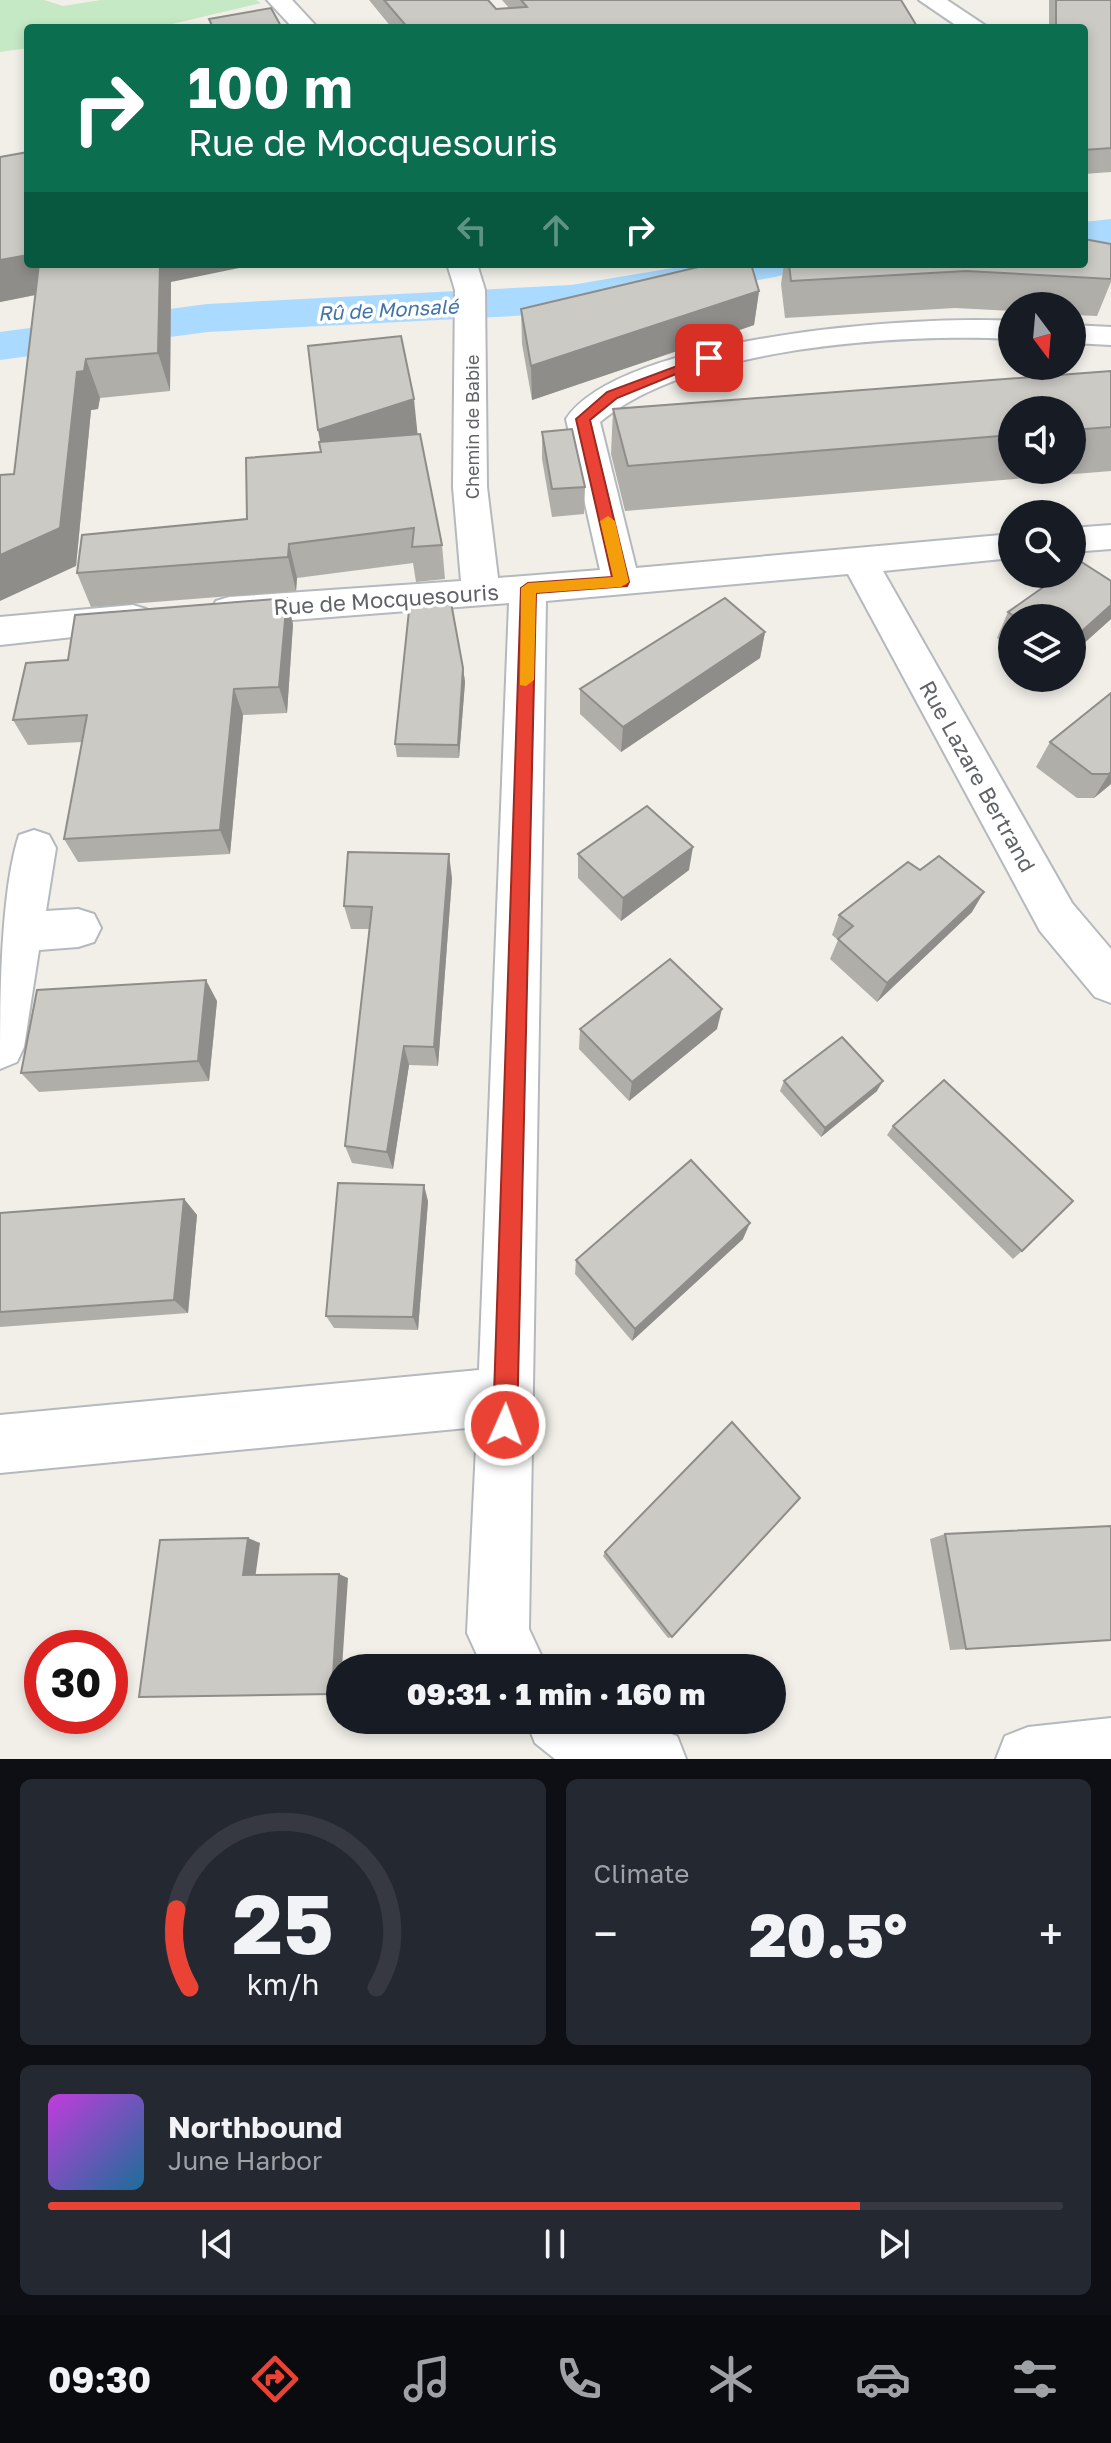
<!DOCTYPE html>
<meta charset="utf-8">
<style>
:root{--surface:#171b24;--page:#242831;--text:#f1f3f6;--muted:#9ea1a6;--line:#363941;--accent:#ea4335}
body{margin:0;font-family:"Golos Text",sans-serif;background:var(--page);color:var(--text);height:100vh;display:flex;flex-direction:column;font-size:30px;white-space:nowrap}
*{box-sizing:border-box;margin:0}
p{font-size:26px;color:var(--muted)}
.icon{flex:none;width:44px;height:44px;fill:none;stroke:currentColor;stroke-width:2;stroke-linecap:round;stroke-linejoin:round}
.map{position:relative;height:1759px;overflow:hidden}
.drawer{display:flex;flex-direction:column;gap:20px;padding:20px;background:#0d0f14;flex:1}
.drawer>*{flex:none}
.banner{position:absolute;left:24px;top:24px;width:1064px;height:244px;border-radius:8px;box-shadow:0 4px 12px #0003;background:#0b6e4f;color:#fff;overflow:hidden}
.needle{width:52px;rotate:164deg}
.buttons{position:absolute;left:998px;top:292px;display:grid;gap:16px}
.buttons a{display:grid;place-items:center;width:88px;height:88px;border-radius:50%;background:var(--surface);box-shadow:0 4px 12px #0003;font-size:40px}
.speed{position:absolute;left:24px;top:1630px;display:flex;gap:16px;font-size:40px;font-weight:700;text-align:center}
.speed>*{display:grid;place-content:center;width:104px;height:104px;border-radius:50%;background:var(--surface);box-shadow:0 4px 12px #0003;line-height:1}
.speed .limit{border:12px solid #d22;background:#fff;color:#111}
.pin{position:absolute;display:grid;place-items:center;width:68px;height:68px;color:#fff;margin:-34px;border-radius:16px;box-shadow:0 4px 12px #0006}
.me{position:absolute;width:88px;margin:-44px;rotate:2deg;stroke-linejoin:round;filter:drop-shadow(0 0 6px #0008)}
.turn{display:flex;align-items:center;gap:28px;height:168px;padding:0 32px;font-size:36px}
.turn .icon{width:104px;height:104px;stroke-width:2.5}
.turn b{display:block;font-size:56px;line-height:68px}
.lanes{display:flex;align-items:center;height:76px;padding:0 32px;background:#0003;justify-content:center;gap:40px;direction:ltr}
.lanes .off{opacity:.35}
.big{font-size:60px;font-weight:800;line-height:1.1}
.drawer .tile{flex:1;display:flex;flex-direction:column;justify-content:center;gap:12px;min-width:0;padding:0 28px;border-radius:12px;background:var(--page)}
.drawer .dial{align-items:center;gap:0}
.dial svg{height:208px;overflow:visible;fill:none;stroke:var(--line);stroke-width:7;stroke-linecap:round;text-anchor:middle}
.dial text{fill:var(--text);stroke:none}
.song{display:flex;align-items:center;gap:24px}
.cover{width:96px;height:96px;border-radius:12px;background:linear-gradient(135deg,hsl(290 70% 55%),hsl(200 70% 35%))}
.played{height:8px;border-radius:4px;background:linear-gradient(90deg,var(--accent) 80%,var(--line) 80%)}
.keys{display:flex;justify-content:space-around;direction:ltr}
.heat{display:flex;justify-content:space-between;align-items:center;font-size:44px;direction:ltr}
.drawer .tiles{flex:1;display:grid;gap:20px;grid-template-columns:1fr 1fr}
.tile:last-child{grid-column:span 2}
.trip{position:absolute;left:326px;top:1654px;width:460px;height:80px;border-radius:40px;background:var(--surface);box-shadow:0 4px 12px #0003;font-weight:800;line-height:80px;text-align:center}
.menu{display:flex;height:128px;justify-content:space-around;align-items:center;background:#090b0e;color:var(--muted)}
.menu .icon{width:56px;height:56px}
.menu .selected{color:var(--accent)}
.menu b{font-size:36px;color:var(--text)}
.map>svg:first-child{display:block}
.green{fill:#c5e8c5}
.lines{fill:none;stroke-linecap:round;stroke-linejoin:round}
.canal{fill:#aadaff;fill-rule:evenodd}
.minor-casing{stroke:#b5b8bc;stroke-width:4}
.minor{fill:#fff;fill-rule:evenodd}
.wall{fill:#afaea9;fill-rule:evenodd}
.shaded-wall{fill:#8f8d8a}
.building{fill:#cccac5;stroke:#8f8d8a;stroke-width:2}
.route{fill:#ea4335;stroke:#982c22;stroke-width:2}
.slow{fill:#f59e0b}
.labels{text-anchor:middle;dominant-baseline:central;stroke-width:7;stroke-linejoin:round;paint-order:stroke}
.far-street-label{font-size:18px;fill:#5f6368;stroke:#fff}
.far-water-label{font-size:20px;font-style:italic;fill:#4174aa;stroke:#fff}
.street-label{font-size:22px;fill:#5f6368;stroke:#fff}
</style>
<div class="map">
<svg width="1111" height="1759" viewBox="0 0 1111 1759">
<rect width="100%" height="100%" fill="#f1efe8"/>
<!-- green -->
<path class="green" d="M0,0H44L63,6L101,0H256L261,3L155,28H28V48L0,52Z"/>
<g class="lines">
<!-- canal -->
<g class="canal">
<path d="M1111,219V245L1084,248V222Z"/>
<path d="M697,264H797L791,273L775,277L571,313L207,332L0,360V332L207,304L571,285Z"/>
</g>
<defs>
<g id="minor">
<path d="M267,0H292L318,28H293Z"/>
<path d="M919,0H947L989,28H960Z"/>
<path d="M447,264H477L485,290L487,487L498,578L600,570L566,419C621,336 918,315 1012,321V339C899,333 689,347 600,422L636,568L1012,534V558L883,571L1072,903L1111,949V1003L1095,997L1040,931L848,574L546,601L529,1629L547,1668H483L467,1633L477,1427L0,1473V1415L479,1370L509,603L229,625L216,621L210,611L216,601L229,597L461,581L453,487L455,290Z"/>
<path d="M1072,325L1111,327V345L1072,343Z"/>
<path d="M1111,525V549L1072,552V528Z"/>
<path d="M133,605L146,609L152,619L146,629L0,645V617Z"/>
<path d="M34,830L49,835L56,848L46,911L78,909L94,914L101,928L94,942L78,947L39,950L24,1047L17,1062L0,1069C0,1003 0,894 19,835Z"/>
<path d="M1111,1718V1759H996L1005,1736L1028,1727Z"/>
<path d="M526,1720H631L677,1736L686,1759H555L535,1743Z"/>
</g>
</defs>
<!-- minor casing -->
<use href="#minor" class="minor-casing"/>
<!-- minor -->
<use href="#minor" class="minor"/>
</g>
<!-- wall -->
<g class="wall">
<path d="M369,0H488L496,9L509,8L502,0H901L918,28H392Z"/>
<path d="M1049,0H1111V172L1084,174V28H1049Z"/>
<path d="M0,157L171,282L170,391L100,398L98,409L91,410L76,566L14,474L35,295L0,302Z"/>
<path d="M784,264H1084L1111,279V282L1097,316L1072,315V306H1012V311L955,308L785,318L781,284Z"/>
<path d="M759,291L754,325L532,400L522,344L521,309Z"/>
<path d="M1111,371V471L625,511L611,454L613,409ZM1012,410H1072V470H1012Z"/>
<path d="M542,432L585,487L584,514L552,517L542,459Z"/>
<path d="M418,434L442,545L445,579L416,582L413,563L297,578L296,591L91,607L77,573L247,519L321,452Z"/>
<path d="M1111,581V619L1072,654V618H1012V649L997,638L1008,612Z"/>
<path d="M293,624L287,713L243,715L230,854L78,862L64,839L82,742L28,745L13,720L68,660Z"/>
<path d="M765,632L760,658L621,752L580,714V689Z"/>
<path d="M463,668L465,682L459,758L397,757L395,744Z"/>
<path d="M1111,693V784L1094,798H1077L1036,767L1050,742Z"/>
<path d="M578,854L689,870L621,921L578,878Z"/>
<path d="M920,870L972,912L877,1002L830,959L838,940L832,935L839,915Z"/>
<path d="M452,878L438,1066L409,1065L393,1169L352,1163L345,1146L369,929H351L344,906Z"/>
<path d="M217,1001L209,1081L39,1092L21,1073Z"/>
<path d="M580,1029H717L629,1101L579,1049Z"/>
<path d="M784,1081L877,1091L821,1137L780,1091Z"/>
<path d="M893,1126L1022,1251L1013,1259L887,1135Z"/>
<path d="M184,1199L197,1215L188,1313L0,1327V1213Z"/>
<path d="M428,1201L418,1330L334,1328L326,1316Z"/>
<path d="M743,1239L632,1341L575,1274L576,1260Z"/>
<path d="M945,1534L966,1649L950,1650L930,1539Z"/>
<path d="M605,1552L672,1637L668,1638L603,1556Z"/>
</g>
<!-- shaded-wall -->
<g class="shaded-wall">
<path d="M28,255V264H45L55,291L0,302V260Z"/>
<path d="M160,264H258L171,282L170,391L158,353Z"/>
<path d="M759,291L754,325L532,400L531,366Z"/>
<path d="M86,359L100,398L98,409L91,410L76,566L0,601V555L77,372Z"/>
<path d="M414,399L418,438L325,469L318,430Z"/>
<path d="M289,544L297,578L296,591L288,557Z"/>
<path d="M287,598L293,624L287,713L279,687Z"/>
<path d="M1111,605V619L1072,654V640Z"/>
<path d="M765,632L760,658L621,752L623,727Z"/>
<path d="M463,668L465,682L459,758L458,745Z"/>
<path d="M234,689L243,715L230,854L220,830Z"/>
<path d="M1111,772V784L1094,798L1109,774Z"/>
<path d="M693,847L689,870L621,921L623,898Z"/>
<path d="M449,854L452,878L438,1066L434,1047Z"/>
<path d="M984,892L972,912L877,1002L887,983Z"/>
<path d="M206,980L217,1001L209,1081L198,1061Z"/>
<path d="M722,1009L717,1029L629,1101L632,1082Z"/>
<path d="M404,1046L409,1065L393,1169L387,1152Z"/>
<path d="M883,1081L877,1091L821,1137L825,1128Z"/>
<path d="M424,1185L428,1201L418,1330L413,1317Z"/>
<path d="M184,1199L197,1215L188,1313L174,1300Z"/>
<path d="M750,1223L743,1239L632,1341L635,1329Z"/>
<path d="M248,1538L260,1543L255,1579L243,1575Z"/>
<path d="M339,1574L348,1578L342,1668H340V1693L332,1694Z"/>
</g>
<!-- building -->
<g class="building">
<path d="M384,0H488L496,9L527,7L521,0H901L918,28H408Z"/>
<path d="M1056,0H1111V148L1084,150V28H1056Z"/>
<path d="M271,8L282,28H213L209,19Z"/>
<path d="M28,152V255L0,260V157Z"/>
<path d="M1084,239L1111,244V279L966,271L791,281L789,264H1084Z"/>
<path d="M39,264H160L158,353L86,359L84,371L77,372L60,528L0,555V475L14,474Z"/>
<path d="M711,264H751L759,291L531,366L521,309Z"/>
<path d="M401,336L414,399L318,430L308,346Z"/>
<path d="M1111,371V427L1072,430V410H1012V435L628,466L613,409Z"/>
<path d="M572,429L585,487L552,489L542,432Z"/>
<path d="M420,434L442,545L412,547L414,528L289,544L288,557L77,573L82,535L247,519L246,458L321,452L319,442Z"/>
<path d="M1080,561L1111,581V605L1072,640V618H1017L1008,612L1062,574H1072V567Z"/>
<path d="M450,597L463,668L458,745L395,744L410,601Z"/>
<path d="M287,598L279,687L234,689L220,830L64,839L87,715L13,720L26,663L68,660L75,615Z"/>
<path d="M725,598L765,632L623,727L580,689Z"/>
<path d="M1111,693V772L1109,774H1092L1050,742Z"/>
<path d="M647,806L693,847L623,898L578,854Z"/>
<path d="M348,852L449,854L434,1047L404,1046L387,1152L345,1146L372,907L344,906Z"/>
<path d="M939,856L984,892L887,983L838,939L853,926L839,915L908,862L920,870Z"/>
<path d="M670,959L722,1009L632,1082L580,1029Z"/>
<path d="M206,980L198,1061L21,1073L37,990Z"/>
<path d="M842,1037L883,1081L825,1128L784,1081Z"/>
<path d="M944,1080L1073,1201L1022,1251L893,1126Z"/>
<path d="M691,1160L750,1223L635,1329L576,1260Z"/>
<path d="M338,1183L424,1185L413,1317L326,1316Z"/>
<path d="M184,1199L174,1300L0,1312V1213Z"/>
<path d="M732,1422L800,1498L672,1637L605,1552Z"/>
<path d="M1111,1526V1640L966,1649L945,1534Z"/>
<path d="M248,1538L243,1575L339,1574L332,1694L139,1697L160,1540Z"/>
</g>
<!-- route -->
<path class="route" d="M704,356L715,358L617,398L590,420L629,582L627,586L536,593L517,1425L513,1434L505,1437L496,1434L493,1425L521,588L528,583L612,577L576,419L607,392Z"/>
<!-- slow -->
<path class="slow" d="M608,516L615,521L629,582L621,587L536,593L534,680L526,686L520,685L521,588L528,583L613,577L600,521Z"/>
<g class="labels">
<!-- far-street labels -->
<g class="far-street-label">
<text transform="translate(472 427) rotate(-90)">Chemin de Babie</text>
</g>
<!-- far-water labels -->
<g class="far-water-label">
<text transform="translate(388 309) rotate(-3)">Rû de Monsalé</text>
</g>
<!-- street labels -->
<g class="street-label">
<text transform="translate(386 599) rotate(-4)">Rue de Mocquesouris</text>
<text transform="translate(978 776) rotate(61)">Rue Lazare Bertrand</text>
</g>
</g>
</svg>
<div class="buttons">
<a><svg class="needle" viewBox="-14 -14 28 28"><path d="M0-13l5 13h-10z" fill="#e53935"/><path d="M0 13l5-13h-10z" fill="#9ea1a6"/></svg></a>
<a><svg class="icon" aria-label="sound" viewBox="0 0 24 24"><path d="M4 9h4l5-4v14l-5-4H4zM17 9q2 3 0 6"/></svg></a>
<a><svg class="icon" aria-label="search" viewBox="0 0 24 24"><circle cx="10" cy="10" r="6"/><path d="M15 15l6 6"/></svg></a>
<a><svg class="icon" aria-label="layers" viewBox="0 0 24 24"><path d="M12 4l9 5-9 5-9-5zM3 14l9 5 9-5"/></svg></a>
</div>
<div class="speed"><div class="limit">30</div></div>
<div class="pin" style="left:709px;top:358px;background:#d93025"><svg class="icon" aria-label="arrive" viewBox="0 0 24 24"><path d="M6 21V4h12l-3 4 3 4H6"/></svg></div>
<svg class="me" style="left:505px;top:1425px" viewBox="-20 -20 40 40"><circle r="17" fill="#ea4335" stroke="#fff" stroke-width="3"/><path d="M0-11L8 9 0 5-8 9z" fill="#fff"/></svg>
<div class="trip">09:31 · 1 min · 160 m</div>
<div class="banner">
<div class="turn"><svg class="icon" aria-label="right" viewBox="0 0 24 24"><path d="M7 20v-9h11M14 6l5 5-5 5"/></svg><div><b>100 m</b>Rue de Mocquesouris</div></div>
<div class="lanes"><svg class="icon off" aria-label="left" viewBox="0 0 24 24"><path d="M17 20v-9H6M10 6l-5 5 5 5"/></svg><svg class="icon off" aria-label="ahead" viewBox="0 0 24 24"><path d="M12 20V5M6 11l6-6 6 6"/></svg><svg class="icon" aria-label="right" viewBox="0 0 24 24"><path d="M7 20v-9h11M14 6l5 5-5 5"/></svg></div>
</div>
</div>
<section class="drawer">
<div class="tiles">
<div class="tile dial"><svg viewBox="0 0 100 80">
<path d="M14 69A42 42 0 1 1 86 69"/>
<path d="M14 69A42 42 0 0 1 9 39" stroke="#ea4335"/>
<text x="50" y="56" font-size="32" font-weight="700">25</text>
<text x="50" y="72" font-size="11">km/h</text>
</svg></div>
<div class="tile"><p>Climate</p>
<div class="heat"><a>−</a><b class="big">20.5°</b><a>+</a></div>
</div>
<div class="tile">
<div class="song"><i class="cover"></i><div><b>Northbound</b><p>June Harbor</p></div></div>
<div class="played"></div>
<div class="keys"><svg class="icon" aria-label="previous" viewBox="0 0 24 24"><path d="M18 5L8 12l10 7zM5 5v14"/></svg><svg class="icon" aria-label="pause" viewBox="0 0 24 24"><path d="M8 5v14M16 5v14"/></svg><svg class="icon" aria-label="next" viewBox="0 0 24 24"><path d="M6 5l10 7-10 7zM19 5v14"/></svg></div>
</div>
</div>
</section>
<nav class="menu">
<b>09:30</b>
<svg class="icon selected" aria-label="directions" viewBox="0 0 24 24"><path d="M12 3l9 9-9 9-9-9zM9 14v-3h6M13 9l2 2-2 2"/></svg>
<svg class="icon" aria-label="music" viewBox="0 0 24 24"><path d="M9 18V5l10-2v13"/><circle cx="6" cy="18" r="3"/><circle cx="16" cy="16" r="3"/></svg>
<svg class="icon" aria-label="phone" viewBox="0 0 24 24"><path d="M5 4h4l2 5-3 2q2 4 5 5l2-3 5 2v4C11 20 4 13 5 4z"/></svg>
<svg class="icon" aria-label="climate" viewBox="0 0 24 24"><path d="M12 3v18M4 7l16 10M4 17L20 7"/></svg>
<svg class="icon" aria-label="car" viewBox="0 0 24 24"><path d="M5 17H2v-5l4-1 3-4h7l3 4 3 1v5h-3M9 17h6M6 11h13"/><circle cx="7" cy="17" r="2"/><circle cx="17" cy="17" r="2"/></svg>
<svg class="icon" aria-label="filters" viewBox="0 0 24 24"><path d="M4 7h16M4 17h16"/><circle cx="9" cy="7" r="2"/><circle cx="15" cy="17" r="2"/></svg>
</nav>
